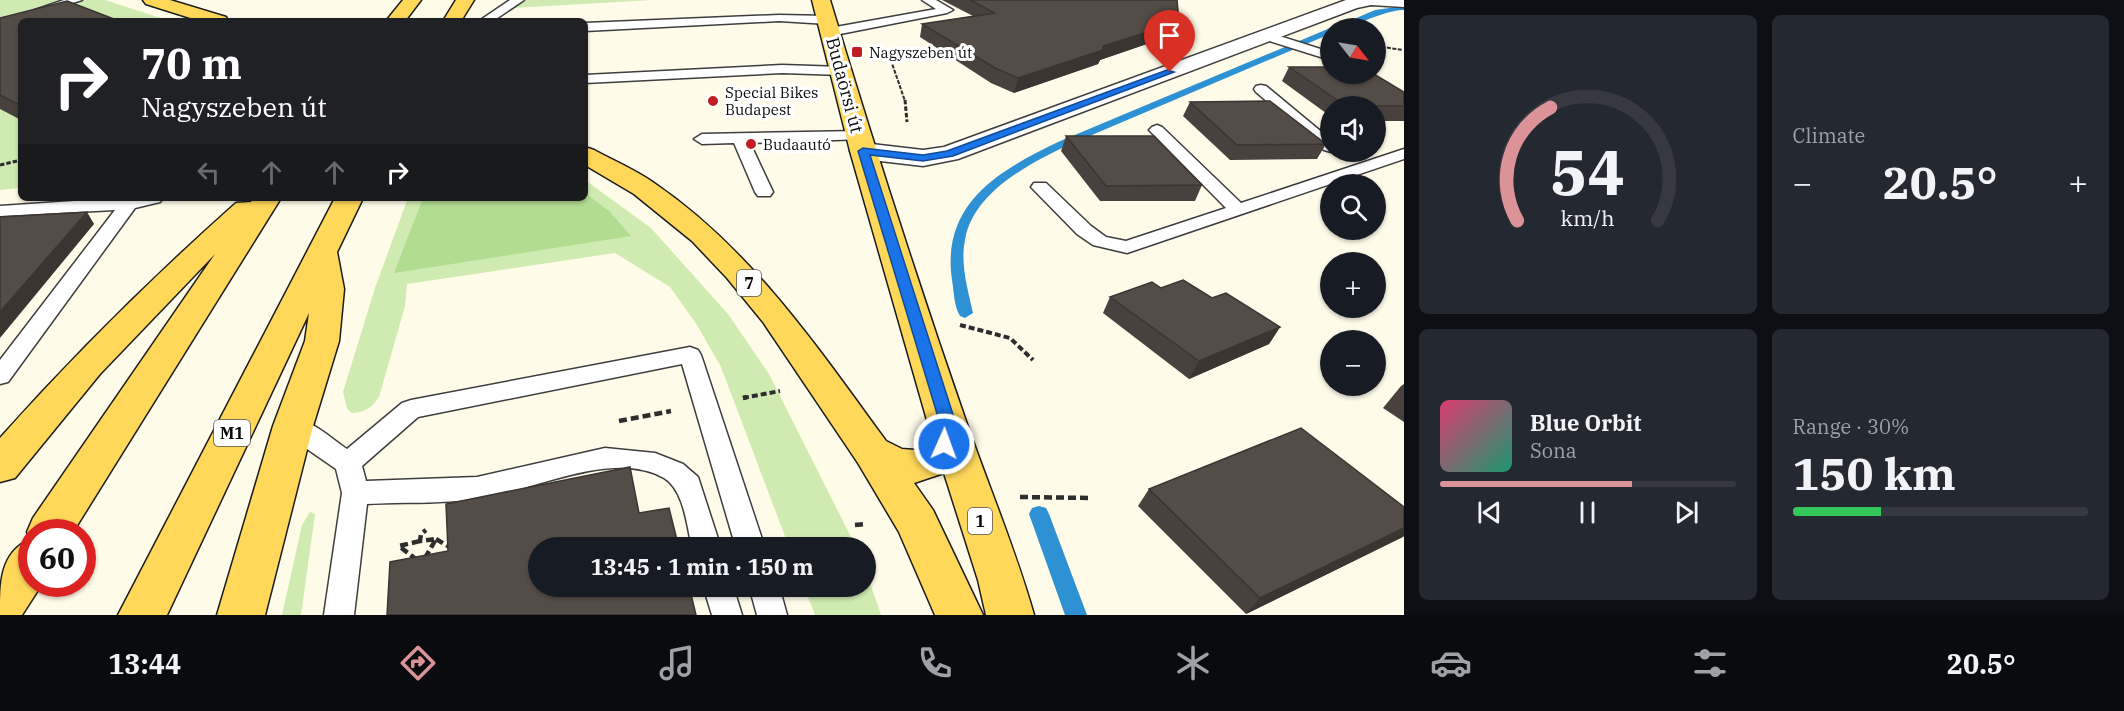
<!DOCTYPE html>
<meta charset="utf-8">
<style>
:root{--surface:#171b24;--page:#242831;--text:#f1f3f6;--muted:#9ea1a6;--line:#363941;--accent:#db9398}
body{margin:0;font-family:"IBM Plex Serif",serif;background:var(--page);color:var(--text);height:100vh;display:flex;flex-direction:column;font-size:22px;white-space:nowrap}
*{box-sizing:border-box;margin:0}
p{font-size:20px;color:var(--muted)}
.icon{flex:none;width:33px;height:33px;fill:none;stroke:currentColor;stroke-width:2;stroke-linecap:round;stroke-linejoin:round}
.map{position:relative;flex:1;overflow:hidden}
.panel{display:flex;flex-direction:column;gap:15px;padding:15px;background:#0d0f14;width:720px}
.panel>*{flex:none}
.guide{position:absolute;left:18px;top:18px;width:570px;height:183px;border-radius:9px;box-shadow:0 2px 4px #0004;background:#202124;color:#fff;overflow:hidden}
.needle{width:39px;rotate:121deg}
.controls{position:absolute;left:1320px;top:18px;display:grid;gap:12px}
.controls a{display:grid;place-items:center;width:66px;height:66px;border-radius:50%;background:var(--surface);box-shadow:0 2px 4px #0004;font-size:30px}
.speed{position:absolute;left:18px;top:519px;display:flex;gap:12px;font-size:30px;font-weight:700;text-align:center}
.speed>*{display:grid;place-content:center;width:78px;height:78px;border-radius:50%;background:var(--surface);box-shadow:0 2px 4px #0004;line-height:1}
.speed .limit{border:9px solid #d22;background:#fff;color:#111}
.pin{position:absolute;display:grid;place-items:center;width:51px;height:51px;color:#fff;margin:-62px -26px;border-radius:50% 50% 50% 0;rotate:-45deg;box-shadow:0 0 6px #0007}
.pin .icon{rotate:45deg}
.me{position:absolute;width:66px;margin:-33px;rotate:2deg;stroke-linejoin:round;filter:drop-shadow(0 0 4px #0008)}
.turn{display:flex;align-items:center;gap:21px;height:126px;padding:0 24px;font-size:27px}
.turn .icon{width:78px;height:78px;stroke-width:2.5}
.turn b{display:block;font-size:42px;line-height:51px}
.lanes{display:flex;align-items:center;height:57px;padding:0 24px;background:#0003;justify-content:center;gap:30px;direction:ltr}
.lanes .off{opacity:.35}
.big{font-size:45px;font-weight:800;line-height:1.1}
.panel .tile{flex:1;display:flex;flex-direction:column;justify-content:center;gap:9px;min-width:0;padding:0 21px;border-radius:9px;background:var(--page)}
.panel .dial{align-items:center;gap:0}
.dial svg{height:156px;overflow:visible;fill:none;stroke:var(--line);stroke-width:7;stroke-linecap:round;text-anchor:middle}
.dial text{fill:var(--text);stroke:none}
.song{display:flex;align-items:center;gap:18px}
.cover{width:72px;height:72px;border-radius:9px;background:linear-gradient(135deg,hsl(340 70% 55%),hsl(160 70% 35%))}
.played{height:6px;border-radius:3px;background:linear-gradient(90deg,var(--accent) 65%,var(--line) 65%)}
.keys{display:flex;justify-content:space-around;direction:ltr}
.heat{display:flex;justify-content:space-between;align-items:center;font-size:33px;direction:ltr}
.charge{height:9px;border-radius:4px;background:linear-gradient(90deg,#34c759 30%,var(--line) 0)}
.panel .tiles{flex:1;display:grid;gap:15px;grid-template-columns:repeat(2,1fr)}
.trip{position:absolute;left:528px;top:537px;width:348px;height:60px;border-radius:30px;background:var(--surface);box-shadow:0 2px 4px #0004;font-weight:800;line-height:60px;text-align:center}
.tab-bar{display:flex;height:96px;justify-content:space-around;align-items:center;background:#090b0e;color:var(--muted)}
.tab-bar .icon{width:42px;height:42px}
.tab-bar .current{color:var(--accent)}
.tab-bar b{font-size:27px;color:var(--text)}
main{display:flex;flex:1;min-height:0}
.map>svg:first-child{display:block}
.green{fill:#cfebb1}
.forest{fill:#b2dc90}
.lines{fill:none;stroke-linecap:round;stroke-linejoin:round}
.stream{fill:#2e91d4;fill-rule:evenodd}
.service-casing{stroke:#3e3e3e;stroke-width:3}
.minor-casing{stroke:#3e3e3e;stroke-width:3}
.primary-casing{stroke:#1c1c1c;stroke-width:3}
.path-far3{stroke:#2d2d2d;stroke-width:2;stroke-dasharray:4 1.5;stroke-linecap:butt}
.path-far2{stroke:#2d2d2d;stroke-width:3;stroke-dasharray:4.5 2;stroke-linecap:butt}
.path-far1{stroke:#2d2d2d;stroke-width:4;stroke-dasharray:6 3;stroke-linecap:butt}
.path{stroke:#2d2d2d;stroke-width:4.5;stroke-dasharray:8 4;stroke-linecap:butt}
.service{fill:#fff;fill-rule:evenodd}
.minor{fill:#fff;fill-rule:evenodd}
.primary{fill:#ffd759;fill-rule:evenodd}
.wall{fill:#48413d}
.shaded-wall{fill:#3b3532}
.building{fill:#544c47;stroke:#3b3532;stroke-width:1.5}
.route{fill:#1a73e8;stroke:#114b97;stroke-width:1.5}
.poi-dot{fill:#c11d24;stroke:#fff;stroke-width:2}
.labels{text-anchor:middle;dominant-baseline:central;stroke-width:6;stroke-linejoin:round;paint-order:stroke}
.far-poi-label{font-size:15px;fill:#0b0b0b;stroke:#fff;text-anchor:start}
.shield{fill:#fff;stroke:#545454;stroke-width:1.5}
.shield-label{font-size:16px;font-weight:bold;fill:#0b0b0b}
.street-label{font-size:18px;fill:#0b0b0b;stroke:#fff}
</style>
<main>
<div class="map">
<svg width="1404" height="615" viewBox="0 0 1404 615">
<rect width="100%" height="100%" fill="#fffbe9"/>
<!-- green -->
<g class="green">
<path d="M0,0H105L170,21H21V188L0,190Z"/>
<path d="M527,0H653L513,8Z"/>
<path d="M585,180L651,228L728,314L769,374L856,547H789L721,367L697,325L670,287L615,253L407,284L405,306L379,397C372,408 365,412 352,413L347,409L343,392L375,288L408,198H585Z"/>
<path d="M310,512L315,514L301,615H282L302,525Z"/>
<path d="M866,571L881,615H815L804,587L866,586Z"/>
</g>
<!-- forest -->
<path class="forest" d="M585,193L609,211L631,236L394,273L423,198H585Z"/>
<g class="lines">
<!-- stream -->
<g class="stream">
<path d="M1404,6V10C1378,11 1352,30 1333,28L1375,10Z"/>
<path d="M1330,28V34L1066,146C1027,165 973,193 965,240C960,264 968,290 973,313L965,318L960,316C954,307 954,292 952,280C941,204 998,171 1058,142Z"/>
<path d="M1039,506L1046,508L1049,514L1087,615H1065L1029,514L1032,508Z"/>
</g>
<defs>
<g id="service">
<path d="M64,0H82L41,13L35,10Z"/>
<path d="M510,0H524L493,21H479Z"/>
<path d="M922,0H936L953,10L947,13L830,36L824,32L830,28L936,9Z"/>
<path d="M779,15L828,16L834,20L828,24L779,21L585,31V23Z"/>
<path d="M1267,32L1330,52V60L1263,39L1261,36Z"/>
<path d="M782,65L842,67L849,71L842,75L782,73L585,83V75Z"/>
<path d="M1261,85L1266,86L1330,139L1331,152L1324,150L1256,92L1254,89L1256,86Z"/>
<path d="M1157,125L1162,127L1241,203L1404,149V159L1127,253L1093,245L1077,234L1031,187L1034,183H1046L1091,226L1106,237L1126,241L1226,208L1152,133L1149,130L1152,127Z"/>
<path d="M859,131L867,136L864,139L750,143L773,192L770,196H758L755,192L734,143L702,144L694,139L702,134Z"/>
<path d="M119,198H163L160,202L135,208L8,382L0,384V360L115,210L0,216V206Z"/>
<path d="M690,347L698,350L701,355L765,548H736L682,364L418,417L362,466L366,481L477,477L605,448L655,453L683,464L698,477L721,548H692C687,526 684,490 664,478C613,448 530,492 477,499C441,504 403,502 367,504L354,615H324L342,493L336,469L284,433L281,426L284,419C305,413 330,438 347,449L402,403L411,400Z"/>
<path d="M703,586H733L742,615H712Z"/>
<path d="M749,586H779L787,615H757Z"/>
</g>
<path id="minor" d="M1346,0H1404V7L1371,5L1357,8L958,159L923,166L863,159L854,156L850,151L854,146L863,143L923,150L944,147Z"/>
<g id="primary">
<path d="M143,0H170L226,17L228,21H200L146,4Z"/>
<path d="M403,0H421L405,21H386Z"/>
<path d="M456,0H474L461,21H443Z"/>
<path d="M812,0H830C873,143 919,286 968,427C990,490 1016,551 1034,615H986L978,580L944,473L914,483L933,510L983,615H935L899,532L858,463L763,322L727,278L692,241L634,194L585,165V147L594,150C614,161 636,170 654,183C752,250 817,347 886,441L902,449L915,450L923,443L929,427L850,151Z"/>
<path d="M253,198H281L73,532H32V584H42L22,615H0C0,582 0,553 30,539L27,532L33,518L215,254L100,374L15,478L0,482V438C74,355 153,277 236,203L251,202Z"/>
<path d="M335,198H363L337,252L344,289L339,341L313,426L265,615H217L273,426L305,341L309,313L167,615H118Z"/>
</g>
</defs>
<!-- service casing -->
<use href="#service" class="service-casing"/>
<!-- minor casing -->
<use href="#minor" class="minor-casing"/>
<!-- primary casing -->
<use href="#primary" class="primary-casing"/>
<!-- path-far3 -->
<g class="path-far3">
<path d="M1376,46L1403,50"/>
<path d="M887,49L905,101"/>
</g>
<!-- path-far2 -->
<g class="path-far2">
<path d="M905,100L907,122"/>
<path d="M0,165L21,160"/>
</g>
<!-- path-far1 -->
<g class="path-far1">
<path d="M960,325L1010,338L1033,360"/>
<path d="M743,398L780,391"/>
</g>
<!-- path -->
<g class="path">
<path d="M743,398L747,397"/>
<path d="M619,421L671,411"/>
<path d="M1020,497L1092,498"/>
<path d="M855,525L865,524"/>
<path d="M436,539L451,548"/>
<path d="M425,558L436,539L420,541L421,534L426,530"/>
<path d="M417,560L399,546L420,541"/>
</g>
<!-- service -->
<use href="#service" class="service"/>
<!-- minor -->
<use href="#minor" class="minor"/>
<!-- primary -->
<use href="#primary" class="primary"/>
</g>
<!-- wall -->
<g class="wall">
<path d="M942,0H1177L1179,22L1173,35L1100,60L1098,64L1014,93L991,83L920,37L922,24L973,16Z"/>
<path d="M0,18L21,21V120L0,109Z"/>
<path d="M1289,67L1404,92V121H1376V106H1330V116L1282,81Z"/>
<path d="M1190,102L1326,144L1317,159L1230,160L1183,116Z"/>
<path d="M1066,136L1202,185L1195,201H1100L1061,151Z"/>
<path d="M1161,288L1212,298L1280,327L1269,344L1189,379L1103,313L1110,297Z"/>
<path d="M1404,384V422L1383,408L1401,386Z"/>
<path d="M1149,489L1404,507V536L1246,614L1138,506Z"/>
</g>
<!-- shaded-wall -->
<g class="shaded-wall">
<path d="M1179,22L1173,35L1100,60L1098,64L1014,93L1018,78L1103,46Z"/>
<path d="M87,212L94,224L0,338V312Z"/>
<path d="M1280,327L1269,344L1189,379L1199,361Z"/>
<path d="M1404,528V536L1403,537L1246,614L1260,598Z"/>
</g>
<!-- building -->
<g class="building">
<path d="M970,0H1177L1179,22L1103,46V50L1018,78L995,68L922,24L995,13Z"/>
<path d="M67,1L119,21H21V106L0,95V18Z"/>
<path d="M1289,67H1330V74H1374L1404,92V106H1346Z"/>
<path d="M1270,101L1326,144L1237,145L1190,102Z"/>
<path d="M1066,136H1154L1202,185L1106,186Z"/>
<path d="M87,212L0,312V217Z"/>
<path d="M1183,280L1212,298L1226,293L1280,327L1199,361L1110,297L1152,282L1161,288Z"/>
<path d="M1301,428L1404,507V528L1260,598L1149,489Z"/>
<path d="M630,467L639,513L669,508L679,548H538V586H689L696,615H387L390,562L448,551L446,504Z"/>
</g>
<!-- route -->
<path class="route" d="M1167,70L1174,72L953,156L923,161L870,155L957,427L950,449L944,450L938,449L936,444L941,427L858,151L863,148L923,155L947,151Z"/>
<!-- markers -->
<g class="poi-dot">
<rect x="851" y="46" width="12" height="12" rx="3"/>
<circle cx="713" cy="101" r="6"/>
<circle cx="751" cy="144" r="6"/>
</g>
<g class="labels">
<!-- far-poi labels -->
<g class="far-poi-label">
<text x="869" y="52">Nagyszeben út</text>
<text x="725" y="92">Special Bikes<tspan x="725" dy="17">Budapest</tspan></text>
<text x="763" y="144">Budaautó</text>
</g>
<!-- shield labels -->
<g class="shield">
<rect x="737" y="270" width="24" height="26" rx="4.5"/>
<rect x="214" y="420" width="36" height="26" rx="4.5"/>
<rect x="968" y="508" width="24" height="26" rx="4.5"/>
</g>
<g class="shield-label">
<text x="749" y="283">7</text>
<text x="232" y="433">M1</text>
<text x="980" y="521">1</text>
</g>
<!-- street labels -->
<g class="street-label">
<text transform="translate(845 85) rotate(75)">Budaörsi út</text>
</g>
</g>
</svg>
<div class="controls">
<a><svg class="needle" viewBox="-14 -14 28 28"><path d="M0-13l5 13h-10z" fill="#e53935"/><path d="M0 13l5-13h-10z" fill="#9ea1a6"/></svg></a>
<a><svg class="icon" aria-label="sound" viewBox="0 0 24 24"><path d="M4 9h4l5-4v14l-5-4H4zM17 9q2 3 0 6"/></svg></a>
<a><svg class="icon" aria-label="search" viewBox="0 0 24 24"><circle cx="10" cy="10" r="6"/><path d="M15 15l6 6"/></svg></a>
<a>+</a>
<a>−</a>
</div>
<div class="speed"><div class="limit">60</div></div>
<div class="pin" style="left:1170px;top:72px;background:#d93025"><svg class="icon" aria-label="arrive" viewBox="0 0 24 24"><path d="M6 21V4h12l-3 4 3 4H6"/></svg></div>
<svg class="me" style="left:944px;top:444px" viewBox="-20 -20 40 40"><circle r="17" fill="#1a73e8" stroke="#fff" stroke-width="3"/><path d="M0-11L8 9 0 5-8 9z" fill="#fff"/></svg>
<div class="trip">13:45 · 1 min · 150 m</div>
<div class="guide">
<div class="turn"><svg class="icon" aria-label="right" viewBox="0 0 24 24"><path d="M7 20v-9h11M14 6l5 5-5 5"/></svg><div><b>70 m</b>Nagyszeben út</div></div>
<div class="lanes"><svg class="icon off" aria-label="left" viewBox="0 0 24 24"><path d="M17 20v-9H6M10 6l-5 5 5 5"/></svg><svg class="icon off" aria-label="ahead" viewBox="0 0 24 24"><path d="M12 20V5M6 11l6-6 6 6"/></svg><svg class="icon off" aria-label="ahead" viewBox="0 0 24 24"><path d="M12 20V5M6 11l6-6 6 6"/></svg><svg class="icon" aria-label="right" viewBox="0 0 24 24"><path d="M7 20v-9h11M14 6l5 5-5 5"/></svg></div>
</div>
</div>
<section class="panel">
<div class="tiles">
<div class="tile dial"><svg viewBox="0 0 100 80">
<path d="M14 69A42 42 0 1 1 86 69"/>
<path d="M14 69A42 42 0 0 1 31 11" stroke="#db9398"/>
<text x="50" y="56" font-size="32" font-weight="700">54</text>
<text x="50" y="72" font-size="11">km/h</text>
</svg></div>
<div class="tile"><p>Climate</p>
<div class="heat"><a>−</a><b class="big">20.5°</b><a>+</a></div>
</div>
<div class="tile">
<div class="song"><i class="cover"></i><div><b>Blue Orbit</b><p>Sona</p></div></div>
<div class="played"></div>
<div class="keys"><svg class="icon" aria-label="previous" viewBox="0 0 24 24"><path d="M18 5L8 12l10 7zM5 5v14"/></svg><svg class="icon" aria-label="pause" viewBox="0 0 24 24"><path d="M8 5v14M16 5v14"/></svg><svg class="icon" aria-label="next" viewBox="0 0 24 24"><path d="M6 5l10 7-10 7zM19 5v14"/></svg></div>
</div>
<div class="tile"><p>Range · 30%</p><b class="big">150 km</b><div class="charge"></div></div>
</div>
</section>
</main>
<nav class="tab-bar">
<b>13:44</b>
<svg class="icon current" aria-label="directions" viewBox="0 0 24 24"><path d="M12 3l9 9-9 9-9-9zM9 14v-3h6M13 9l2 2-2 2"/></svg>
<svg class="icon" aria-label="music" viewBox="0 0 24 24"><path d="M9 18V5l10-2v13"/><circle cx="6" cy="18" r="3"/><circle cx="16" cy="16" r="3"/></svg>
<svg class="icon" aria-label="phone" viewBox="0 0 24 24"><path d="M5 4h4l2 5-3 2q2 4 5 5l2-3 5 2v4C11 20 4 13 5 4z"/></svg>
<svg class="icon" aria-label="climate" viewBox="0 0 24 24"><path d="M12 3v18M4 7l16 10M4 17L20 7"/></svg>
<svg class="icon" aria-label="car" viewBox="0 0 24 24"><path d="M5 17H2v-5l4-1 3-4h7l3 4 3 1v5h-3M9 17h6M6 11h13"/><circle cx="7" cy="17" r="2"/><circle cx="17" cy="17" r="2"/></svg>
<svg class="icon" aria-label="filters" viewBox="0 0 24 24"><path d="M4 7h16M4 17h16"/><circle cx="9" cy="7" r="2"/><circle cx="15" cy="17" r="2"/></svg>
<b>20.5°</b>
</nav>
